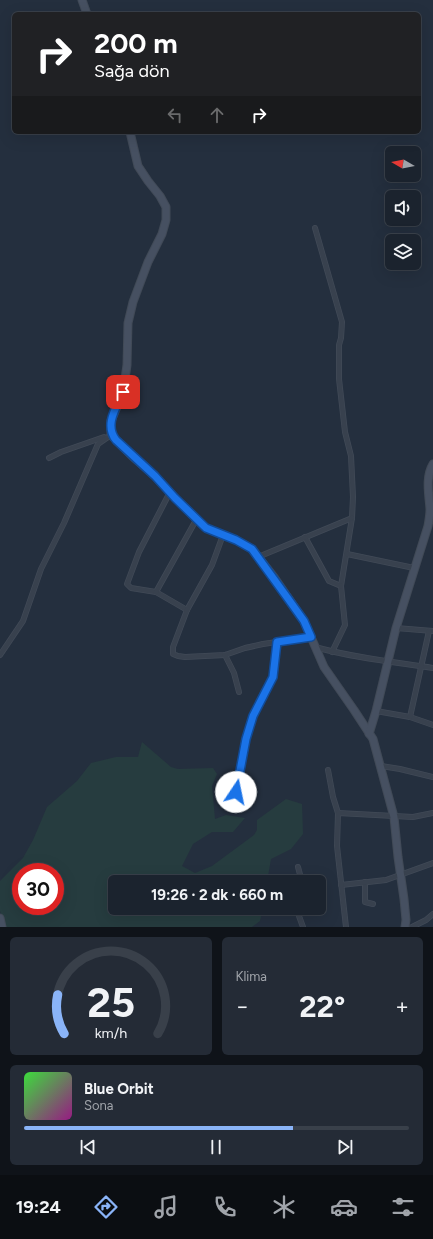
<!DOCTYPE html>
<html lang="tr">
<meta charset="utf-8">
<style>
:root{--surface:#1b232e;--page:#242b36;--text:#f1f3f6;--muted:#a0a4aa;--line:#39404a;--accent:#8ab4f8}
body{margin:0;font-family:Figtree,sans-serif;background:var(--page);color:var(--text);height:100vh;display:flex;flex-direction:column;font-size:15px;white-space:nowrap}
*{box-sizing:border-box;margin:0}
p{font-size:13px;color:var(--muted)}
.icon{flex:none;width:22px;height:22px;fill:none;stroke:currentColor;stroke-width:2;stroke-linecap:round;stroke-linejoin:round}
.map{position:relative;height:927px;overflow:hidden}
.side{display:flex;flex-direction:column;gap:10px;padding:10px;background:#0f1319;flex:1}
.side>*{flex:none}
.hud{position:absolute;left:12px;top:12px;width:409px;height:122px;border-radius:6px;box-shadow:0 4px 16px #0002,0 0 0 1px var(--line);background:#202124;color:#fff;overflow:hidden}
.needle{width:26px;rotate:279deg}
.buttons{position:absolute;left:385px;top:146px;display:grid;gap:8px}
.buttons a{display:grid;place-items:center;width:36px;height:36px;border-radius:6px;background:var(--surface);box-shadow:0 4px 16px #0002,0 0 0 1px var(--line);font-size:20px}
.speed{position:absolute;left:12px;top:863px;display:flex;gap:8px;font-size:20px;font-weight:700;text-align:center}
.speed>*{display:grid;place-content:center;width:52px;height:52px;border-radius:50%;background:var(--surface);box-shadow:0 4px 16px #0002,0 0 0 1px var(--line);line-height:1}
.speed .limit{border:6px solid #d22;background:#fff;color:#111}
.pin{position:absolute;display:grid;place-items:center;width:34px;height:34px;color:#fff;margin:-17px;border-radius:8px;box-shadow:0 2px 6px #0006}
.me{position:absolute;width:44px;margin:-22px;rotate:11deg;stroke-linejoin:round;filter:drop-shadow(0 0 3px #0008)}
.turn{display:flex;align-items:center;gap:14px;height:84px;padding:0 16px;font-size:18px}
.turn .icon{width:52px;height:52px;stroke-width:2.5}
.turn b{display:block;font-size:28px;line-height:34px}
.lanes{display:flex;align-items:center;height:38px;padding:0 16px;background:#0003;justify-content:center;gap:20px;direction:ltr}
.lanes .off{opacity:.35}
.big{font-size:30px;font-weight:700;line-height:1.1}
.side .widget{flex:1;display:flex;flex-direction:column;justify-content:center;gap:6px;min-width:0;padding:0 14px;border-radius:6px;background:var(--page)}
.side .dial{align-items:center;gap:0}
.dial svg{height:104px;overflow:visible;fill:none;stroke:var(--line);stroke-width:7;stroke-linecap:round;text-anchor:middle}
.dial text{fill:var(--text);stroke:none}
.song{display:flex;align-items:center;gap:12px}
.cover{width:48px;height:48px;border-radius:6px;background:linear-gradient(135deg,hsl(120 70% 55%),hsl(310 70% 35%))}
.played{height:4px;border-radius:2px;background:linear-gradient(90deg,var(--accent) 70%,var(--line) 70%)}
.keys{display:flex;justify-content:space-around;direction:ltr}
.heat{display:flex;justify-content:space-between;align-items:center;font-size:22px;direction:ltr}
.side .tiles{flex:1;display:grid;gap:10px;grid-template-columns:1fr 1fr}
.widget:last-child{grid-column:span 2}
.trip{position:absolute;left:108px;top:875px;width:218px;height:40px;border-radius:6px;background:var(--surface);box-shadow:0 4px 16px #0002,0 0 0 1px var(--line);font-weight:700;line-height:40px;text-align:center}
.dock{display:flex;height:64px;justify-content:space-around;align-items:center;background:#0b0e12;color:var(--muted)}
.dock .icon{width:28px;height:28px}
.dock .active{color:var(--accent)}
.dock b{font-size:18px;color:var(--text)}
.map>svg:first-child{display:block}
.green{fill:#263c3f;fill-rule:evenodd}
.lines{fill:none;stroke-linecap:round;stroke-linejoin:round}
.street-casing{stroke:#414a57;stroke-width:6}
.secondary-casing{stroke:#414a57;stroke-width:9}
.street{stroke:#38414e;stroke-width:4.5}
.secondary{stroke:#465061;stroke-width:7}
.route-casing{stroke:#114b97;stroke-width:10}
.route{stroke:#1a73e8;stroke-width:7}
</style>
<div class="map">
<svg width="433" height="927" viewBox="0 0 433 927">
<rect width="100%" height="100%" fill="#242f3e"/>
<!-- green -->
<path class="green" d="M142,742L171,767L178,769L213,768L217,774L212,786L215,819L226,815L245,818L233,832H212L193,844L182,866L195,873L212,866L254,835L257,830V820L286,799L302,804L303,834L291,849L271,859L267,882H115V908H263L260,921L252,927H5L0,911V881L23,858L33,840L47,807L77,781L91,763L116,757H138ZM21,872H55V906H21Z"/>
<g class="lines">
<defs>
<g id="street">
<path d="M315,228L342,322L341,338L339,345V379L345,432L351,456L353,497L352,518L341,586L345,625L332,652"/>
<path d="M49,458L61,452L104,437"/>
<path d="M170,492L139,552L127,584L131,588L156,592L187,610"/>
<path d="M223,535L212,565L187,610L173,647V654L178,656L185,657L225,655L245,648L263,644L311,637"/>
<path d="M305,537L329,581L341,586"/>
<path d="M347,554L414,568"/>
<path d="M258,557L352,518"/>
<path d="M156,592L196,520"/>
<path d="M396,628L433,631"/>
<path d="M315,647C354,658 394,662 433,668"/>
<path d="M0,655L23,621L41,569L64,523L98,444L111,435"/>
<path d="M225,655L234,673L239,692"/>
<path d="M376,711L410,717L433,725"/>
<path d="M410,717L429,631"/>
<path d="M381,766L400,769L433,777"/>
<path d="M328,770L333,797L338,813"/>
<path d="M241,810L236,792L246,739L253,716L273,677L277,642"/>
<path d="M298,867L302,882"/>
<path d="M365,882V902L373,904"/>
<path d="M341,885L386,880L433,863"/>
<path d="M298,908L299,916L303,927"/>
<path d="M346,927L337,846L338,813L413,817L433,813"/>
<path d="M412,927L426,920L433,914"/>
</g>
<g id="secondary">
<path d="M82,0L87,14"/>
<path d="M130,132L138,166L148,181L160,196L166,207V220L162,234L148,262L133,302L128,323L127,365L123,393L111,421V435L132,456L155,476L175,498L206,528L236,540L252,549L274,577L304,621L324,667L354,710L373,739L394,817L398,857L404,899L406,920L405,927"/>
<path d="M369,734L376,711L396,628L428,526C429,520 430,515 430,509C429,495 425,477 433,464"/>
<path d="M0,918L2,927"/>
</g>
</defs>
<!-- street casing -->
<use href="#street" class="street-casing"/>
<!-- secondary casing -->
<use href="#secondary" class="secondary-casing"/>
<!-- street -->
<use href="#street" class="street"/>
<!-- secondary -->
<use href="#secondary" class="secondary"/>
</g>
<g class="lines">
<defs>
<path id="route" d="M123,392C116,408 104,425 116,440L155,476L175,498L206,528L236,540L252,549L289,600L304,621L311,637L277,642L273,677L253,716L246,739L236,792"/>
</defs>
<!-- route casing -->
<use href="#route" class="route-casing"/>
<!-- route -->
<use href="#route" class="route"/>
</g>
</svg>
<div class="buttons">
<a><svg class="needle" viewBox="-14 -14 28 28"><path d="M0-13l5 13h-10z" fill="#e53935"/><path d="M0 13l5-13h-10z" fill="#a0a4aa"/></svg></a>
<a><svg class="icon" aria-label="sound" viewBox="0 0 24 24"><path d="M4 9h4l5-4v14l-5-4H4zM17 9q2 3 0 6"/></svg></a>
<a><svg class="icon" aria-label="layers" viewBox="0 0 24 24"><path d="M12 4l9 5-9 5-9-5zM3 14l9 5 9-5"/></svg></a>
</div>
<div class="speed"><div class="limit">30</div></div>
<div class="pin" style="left:123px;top:392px;background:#d93025"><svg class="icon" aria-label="arrive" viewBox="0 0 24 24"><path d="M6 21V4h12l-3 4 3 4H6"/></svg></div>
<svg class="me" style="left:236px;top:792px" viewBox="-20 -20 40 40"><circle r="19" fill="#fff"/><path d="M0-13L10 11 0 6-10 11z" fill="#1a73e8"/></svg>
<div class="trip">19:26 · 2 dk · 660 m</div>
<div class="hud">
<div class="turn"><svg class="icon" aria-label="right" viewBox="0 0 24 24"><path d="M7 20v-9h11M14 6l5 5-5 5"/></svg><div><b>200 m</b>Sağa dön</div></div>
<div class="lanes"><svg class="icon off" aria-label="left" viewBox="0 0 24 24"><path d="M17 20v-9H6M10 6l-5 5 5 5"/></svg><svg class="icon off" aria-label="ahead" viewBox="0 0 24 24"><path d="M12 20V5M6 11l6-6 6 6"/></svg><svg class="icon" aria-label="right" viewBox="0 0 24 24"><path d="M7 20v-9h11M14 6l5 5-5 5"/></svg></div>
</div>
</div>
<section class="side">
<div class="tiles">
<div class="widget dial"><svg viewBox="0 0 100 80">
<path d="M14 69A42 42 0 1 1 86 69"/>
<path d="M14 69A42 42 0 0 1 9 39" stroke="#8ab4f8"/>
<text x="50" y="56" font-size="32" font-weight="700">25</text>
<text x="50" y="72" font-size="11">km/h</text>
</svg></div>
<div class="widget"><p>Klima</p>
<div class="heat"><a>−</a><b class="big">22°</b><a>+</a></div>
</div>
<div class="widget">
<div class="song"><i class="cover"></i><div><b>Blue Orbit</b><p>Sona</p></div></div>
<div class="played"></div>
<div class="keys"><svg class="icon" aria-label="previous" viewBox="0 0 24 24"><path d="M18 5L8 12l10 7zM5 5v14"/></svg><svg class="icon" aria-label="pause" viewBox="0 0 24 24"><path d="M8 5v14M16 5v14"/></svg><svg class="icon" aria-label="next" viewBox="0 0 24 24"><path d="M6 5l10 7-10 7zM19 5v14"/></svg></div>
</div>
</div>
</section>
<nav class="dock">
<b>19:24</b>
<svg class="icon active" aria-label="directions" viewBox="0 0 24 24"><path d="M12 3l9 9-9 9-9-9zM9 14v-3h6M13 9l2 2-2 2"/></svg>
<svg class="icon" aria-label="music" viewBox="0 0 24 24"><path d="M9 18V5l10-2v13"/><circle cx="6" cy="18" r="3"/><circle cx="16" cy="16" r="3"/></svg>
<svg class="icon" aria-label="phone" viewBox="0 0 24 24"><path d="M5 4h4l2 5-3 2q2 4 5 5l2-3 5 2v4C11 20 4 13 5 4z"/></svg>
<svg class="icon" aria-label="climate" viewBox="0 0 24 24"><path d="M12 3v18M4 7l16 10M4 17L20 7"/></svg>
<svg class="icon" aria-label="car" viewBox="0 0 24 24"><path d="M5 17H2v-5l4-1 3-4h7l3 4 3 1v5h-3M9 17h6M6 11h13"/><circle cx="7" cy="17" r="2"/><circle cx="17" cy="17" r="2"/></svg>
<svg class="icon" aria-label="filters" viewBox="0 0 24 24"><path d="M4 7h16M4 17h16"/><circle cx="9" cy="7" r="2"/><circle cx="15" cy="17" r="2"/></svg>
</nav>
